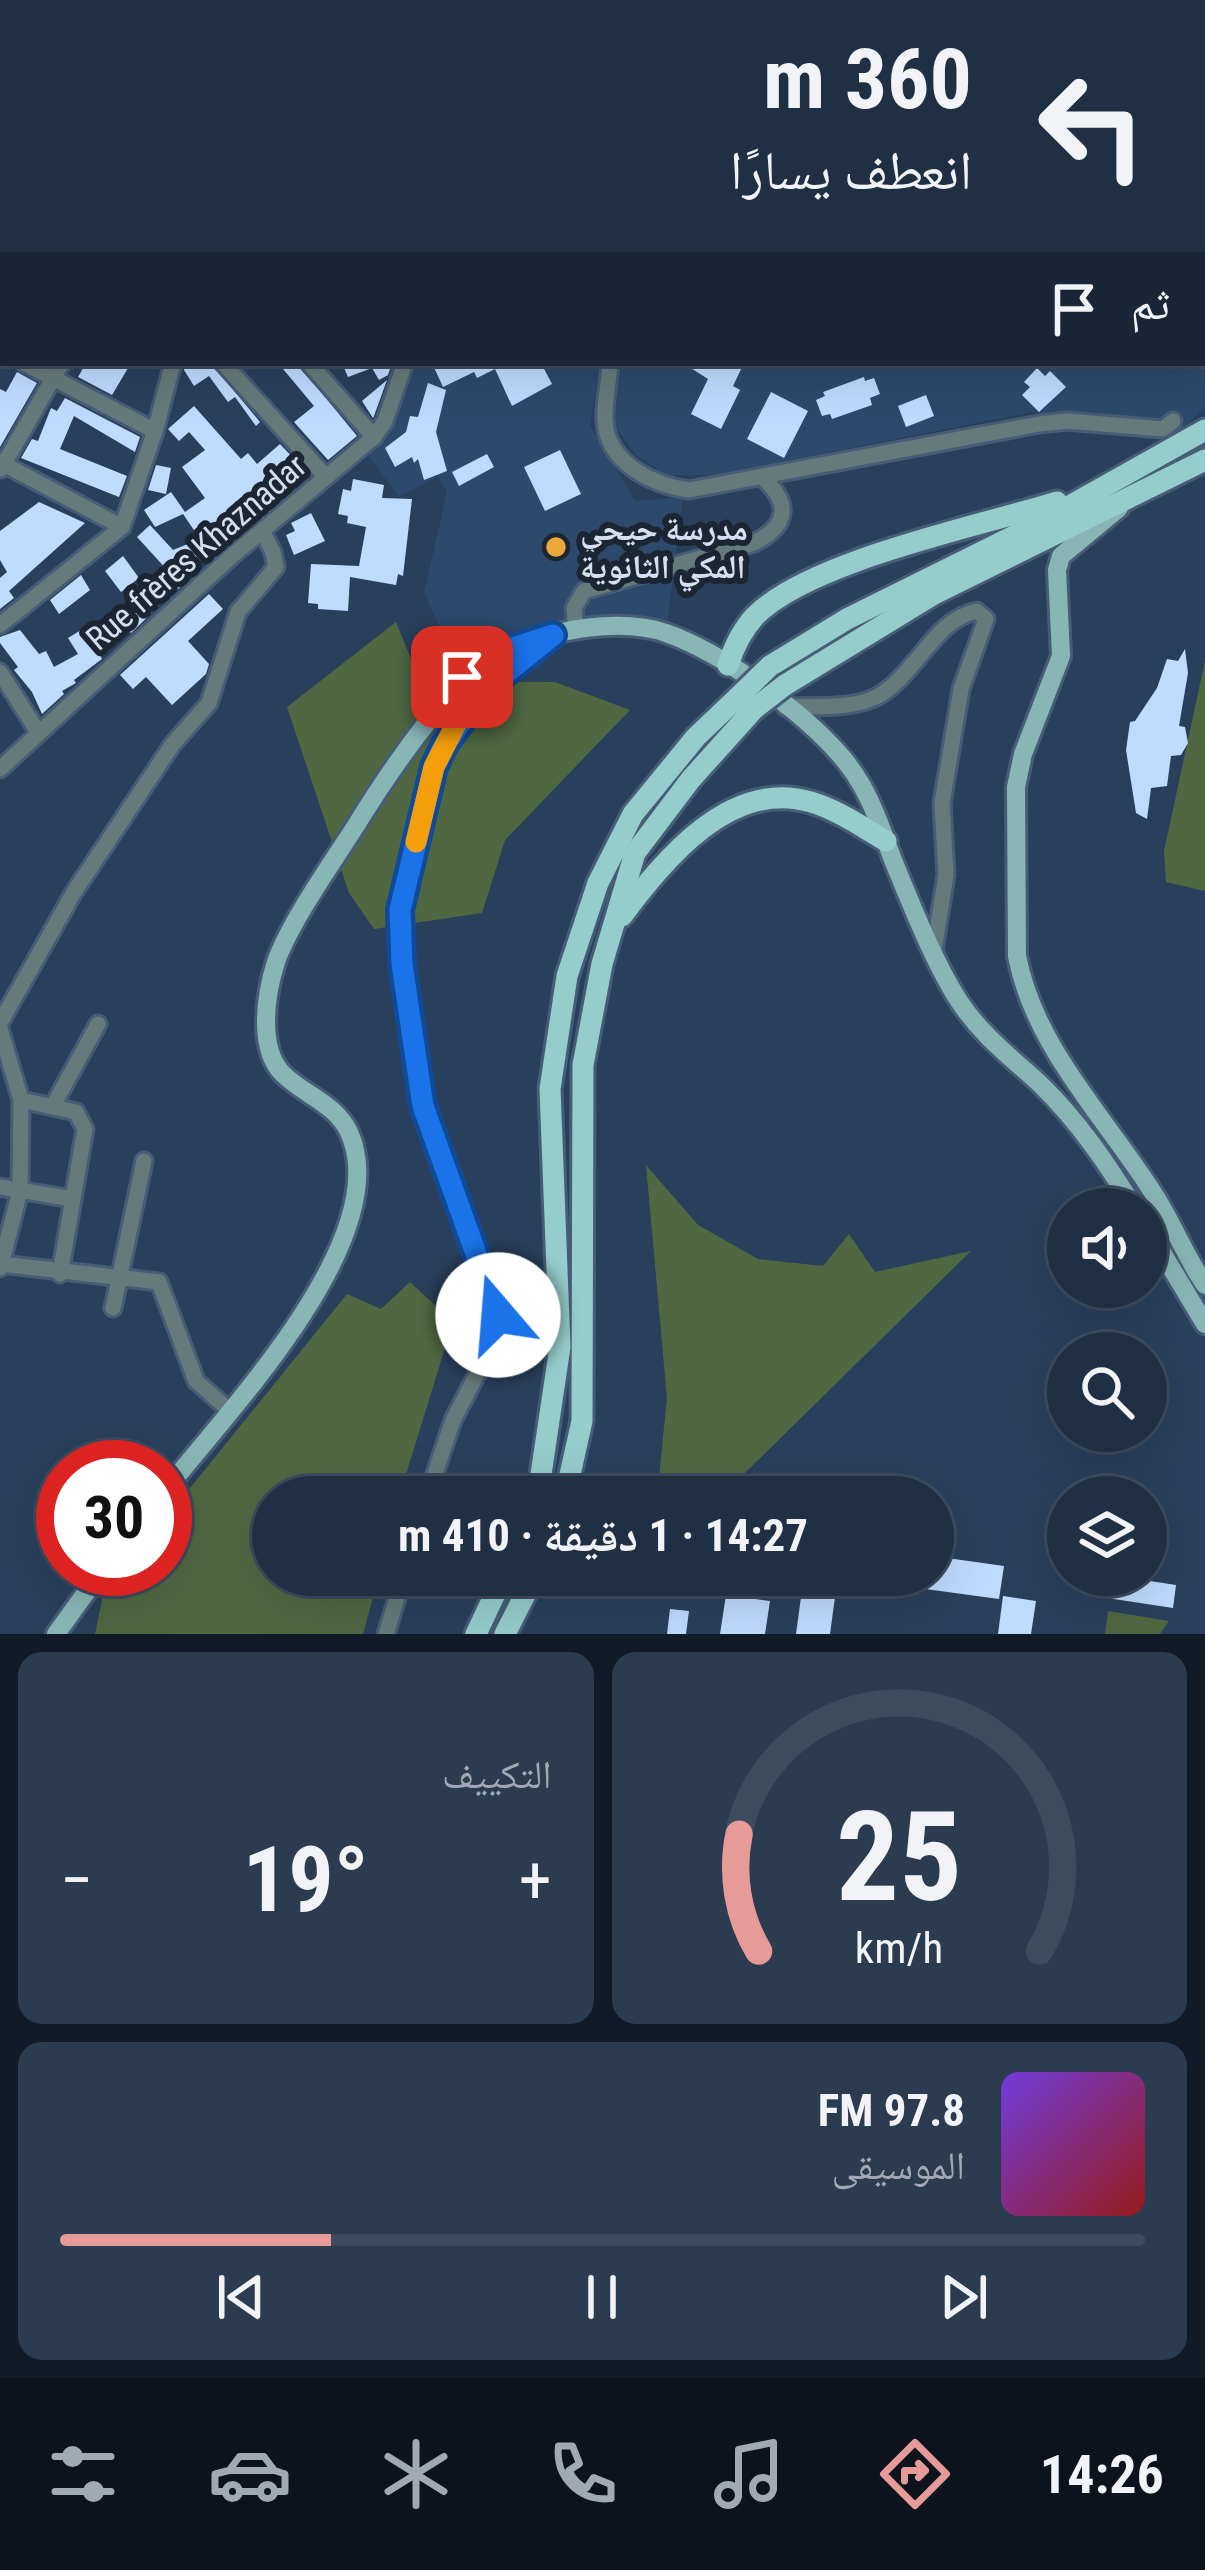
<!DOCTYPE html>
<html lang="ar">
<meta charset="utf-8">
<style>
:root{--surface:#1f3045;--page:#2c3c50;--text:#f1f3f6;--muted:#a1a9b3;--line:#3c4b5e;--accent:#e69b98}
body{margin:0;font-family:"Roboto Condensed","Noto Naskh Arabic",sans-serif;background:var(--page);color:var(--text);direction:rtl;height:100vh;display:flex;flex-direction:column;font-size:45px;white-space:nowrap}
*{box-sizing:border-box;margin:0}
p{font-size:39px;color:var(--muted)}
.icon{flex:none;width:66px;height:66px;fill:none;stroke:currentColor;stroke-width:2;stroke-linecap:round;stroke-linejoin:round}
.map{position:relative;height:1634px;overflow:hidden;direction:ltr}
.panel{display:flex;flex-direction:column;gap:18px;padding:18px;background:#111a26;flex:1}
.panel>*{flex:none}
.guide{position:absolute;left:0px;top:0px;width:1206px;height:366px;box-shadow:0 12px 48px #0002,0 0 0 3px var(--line);direction:rtl;background:#1f3045;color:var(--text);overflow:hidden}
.fabs{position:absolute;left:1047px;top:1188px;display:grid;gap:24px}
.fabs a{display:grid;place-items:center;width:120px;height:120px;border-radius:50%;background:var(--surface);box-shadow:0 12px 48px #0002,0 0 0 3px var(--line);font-size:60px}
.speed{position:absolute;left:36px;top:1440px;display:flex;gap:24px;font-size:60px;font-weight:700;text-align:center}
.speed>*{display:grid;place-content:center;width:156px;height:156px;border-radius:50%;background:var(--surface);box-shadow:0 12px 48px #0002,0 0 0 3px var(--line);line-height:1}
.speed .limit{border:18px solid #d22;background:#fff;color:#111}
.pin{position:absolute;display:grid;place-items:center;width:102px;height:102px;color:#fff;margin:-51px;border-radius:24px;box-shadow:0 6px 18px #0006}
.me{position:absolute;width:132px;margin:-66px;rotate:342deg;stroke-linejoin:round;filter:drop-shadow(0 0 9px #0008)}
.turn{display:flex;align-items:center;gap:42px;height:252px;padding:0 36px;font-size:54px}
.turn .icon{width:156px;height:156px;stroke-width:2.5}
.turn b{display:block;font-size:84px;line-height:102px}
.then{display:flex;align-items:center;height:114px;padding:0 36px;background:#0003;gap:24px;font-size:45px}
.big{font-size:90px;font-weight:700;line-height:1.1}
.panel .tile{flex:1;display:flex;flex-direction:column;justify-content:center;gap:18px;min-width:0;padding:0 42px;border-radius:24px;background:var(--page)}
.panel .dial{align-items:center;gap:0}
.dial svg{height:312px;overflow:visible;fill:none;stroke:var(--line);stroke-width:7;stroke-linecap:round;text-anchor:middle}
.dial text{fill:var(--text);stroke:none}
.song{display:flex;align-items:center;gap:36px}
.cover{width:144px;height:144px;border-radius:18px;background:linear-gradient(135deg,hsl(260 70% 55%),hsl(0 70% 35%))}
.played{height:12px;border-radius:6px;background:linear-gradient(90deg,var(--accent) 25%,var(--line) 25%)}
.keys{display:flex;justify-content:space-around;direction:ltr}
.heat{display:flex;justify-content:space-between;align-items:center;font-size:66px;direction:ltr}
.panel .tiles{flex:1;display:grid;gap:18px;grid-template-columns:1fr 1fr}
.tile:last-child{grid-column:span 2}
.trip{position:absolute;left:252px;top:1476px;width:702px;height:120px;border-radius:60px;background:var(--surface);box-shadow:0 12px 48px #0002,0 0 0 3px var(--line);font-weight:700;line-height:120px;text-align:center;direction:rtl}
.menu{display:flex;height:192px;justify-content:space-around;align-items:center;background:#0c131c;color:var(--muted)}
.menu .icon{width:84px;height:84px}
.menu .active{color:var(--accent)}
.menu b{font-size:54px;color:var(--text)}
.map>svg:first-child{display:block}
.built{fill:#2d496b}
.green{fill:#4f6842}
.building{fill:#bfdbfe}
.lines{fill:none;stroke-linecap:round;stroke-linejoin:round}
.minor-casing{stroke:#475d77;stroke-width:21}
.major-casing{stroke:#475d77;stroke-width:24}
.highway-casing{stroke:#475d77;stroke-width:27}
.minor{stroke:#657b7b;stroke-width:15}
.major{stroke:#88b6b5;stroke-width:18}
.highway{stroke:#95cdcc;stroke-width:21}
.highway-bridge-casing{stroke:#475d77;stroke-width:27;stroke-linecap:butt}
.highway-bridge{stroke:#95cdcc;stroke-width:21}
.route-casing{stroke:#114b97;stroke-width:30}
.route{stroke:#1a73e8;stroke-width:21}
.slow{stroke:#f59e0b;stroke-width:21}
.poi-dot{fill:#eda83b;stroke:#1c2633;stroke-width:4.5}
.labels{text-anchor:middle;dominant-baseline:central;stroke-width:12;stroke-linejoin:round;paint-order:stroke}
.poi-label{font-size:33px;font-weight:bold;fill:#d2e0f2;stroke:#1c2633;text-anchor:start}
.street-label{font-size:33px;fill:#d2e0f2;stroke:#1c2633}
</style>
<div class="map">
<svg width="1205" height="1634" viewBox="0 0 1205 1634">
<rect width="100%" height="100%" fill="#29405c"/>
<!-- built -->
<g class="built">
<path d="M1203,322L1205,407L1176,436L1032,412L714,475H666L637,456L615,426L620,363H1203Z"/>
<path d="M409,363H600L590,426L635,501L683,497L667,626L621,616L586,619L495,645L458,665L424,593L447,492L438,476L399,497L363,449L391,417L397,416L412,371Z"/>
</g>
<!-- green -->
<g class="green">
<path d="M396,622L420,681L555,682L630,710L505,840L482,913L374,929L349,893L287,707Z"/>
<path d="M1205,661V891L1166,882L1164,851Z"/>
<path d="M646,1165L698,1225L758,1259L823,1266L849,1234L875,1272L971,1251L745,1473L715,1497H657L667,1398Z"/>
<path d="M410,1282L453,1322L399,1497H273V1575H379L363,1634H95L103,1595L124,1569H165V1519L347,1294L381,1309Z"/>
<path d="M1108,1611L1169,1621L1160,1634H1105Z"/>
</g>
<!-- building -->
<g class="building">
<path d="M86,363H131L112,395L78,377Z"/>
<path d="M185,363H211L260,422L256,426L235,397L228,402L209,376L194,386L184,370Z"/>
<path d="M278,363H297L357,436L328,460L294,422L314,406Z"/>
<path d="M342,363H392L388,375L379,380L372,368L348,377Z"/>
<path d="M432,363H541L552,384L512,406L495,369L477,378L474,372L443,387Z"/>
<path d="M683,363H744L733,386L740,390L721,429L691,414L708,379Z"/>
<path d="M1037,368L1045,376L1050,371L1066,387L1039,412L1022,395L1030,387L1024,382Z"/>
<path d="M17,372L37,383L0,447V389L6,392Z"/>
<path d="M864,377L865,381L874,378L880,394L870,398L872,405L832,419L830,414L822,416L816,400L825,396L823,392Z"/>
<path d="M387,380L374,416L373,418L362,401Z"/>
<path d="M428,383L446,390L436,432L447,471L424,480L418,459L414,463L412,457L395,467L385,448L406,432L410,416L418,417Z"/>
<path d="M771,392L808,411L784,458L747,439Z"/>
<path d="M926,395L934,416L906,427L898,406Z"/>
<path d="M65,398L140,437L135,452L74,416L60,449L127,476L119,497L21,458L32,439L38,441L51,408L57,411Z"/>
<path d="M194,406L241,459L248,453L257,464L280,444L297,462L272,483L277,489L243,515L251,524L216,554L177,571L187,581L177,590L164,578L169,572L137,537L150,525L173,550L200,539L183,514L155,527L144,510L171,492L185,512L205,498L182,467L205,450L189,432L179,441L168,429Z"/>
<path d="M560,450L581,494L545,511L524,467Z"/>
<path d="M487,454L494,467L459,486L452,472Z"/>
<path d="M156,465L171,468L166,494L148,490Z"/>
<path d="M353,479L384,485L382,498L412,499L403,576L398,574L396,585L350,577L348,611L318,609V604L308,603L311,564L359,566L366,527L347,523L348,516L338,514L343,489L351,491Z"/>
<path d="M39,502L85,523L9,591L14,598L0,609V578L7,572L0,560V531Z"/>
<path d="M311,513L325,541L294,555L286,535L295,531L291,523Z"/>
<path d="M123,556L139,578L121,592L105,571Z"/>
<path d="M81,575L90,590L59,614L50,600Z"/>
<path d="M209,594L223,609L188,641L209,664L206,674L172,705L146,677L133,689L120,675Z"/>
<path d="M155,600L159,606L131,633L123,622Z"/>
<path d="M94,622L108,645L98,651L102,659L74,680L76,683L62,691L64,694L42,714L32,692L14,670L18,667L0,643V637L20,630L39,654L46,651L54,667L78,654L68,638Z"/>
<path d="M1185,649L1188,673L1179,726L1185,727L1188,743L1181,755L1171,756L1167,786L1151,788L1147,819L1136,813L1126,750L1130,722L1135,721L1157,688L1167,659L1178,661Z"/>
<path d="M933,1556L1004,1566L999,1599L874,1582V1575H933Z"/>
<path d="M804,1575H838L830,1634H796Z"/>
<path d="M1111,1575L1176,1585L1173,1608L1107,1598Z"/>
<path d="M726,1595L770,1601L765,1634H720Z"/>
<path d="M1003,1596L1036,1601L1031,1634H998Z"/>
<path d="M670,1609L689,1611L686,1634H667Z"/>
</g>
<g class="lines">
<defs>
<g id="minor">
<path d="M12,0L13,3"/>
<path d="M325,0L328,3"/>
<path d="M535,0L542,3"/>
<path d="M112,3V0"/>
<path d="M603,3L604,0"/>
<path d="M0,136L3,144"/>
<path d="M0,174L3,173"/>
<path d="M0,321L3,316"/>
<path d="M0,349L3,351"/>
<path d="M24,363L155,431"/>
<path d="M223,363L326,477"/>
<path d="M309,363L374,437"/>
<path d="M610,363C609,382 604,403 605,421C607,463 653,485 689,490L1039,424L1067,421L1163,429L1173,421"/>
<path d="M0,462L122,527"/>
<path d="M1,469L62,363"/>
<path d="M0,625L122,527L155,431L173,363"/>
<path d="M576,631L574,608L584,591L754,543C789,525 791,503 762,477"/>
<path d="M0,672L38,732"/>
<path d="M785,707C814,706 852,710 878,696C916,675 934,619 977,611L986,619L961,689L942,803L946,875L934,950"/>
<path d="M0,769L233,555L374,437L385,421L405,363"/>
<path d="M0,1023L74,892L172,745L209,703L238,612L276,567L273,552L262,531"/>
<path d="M0,1029L21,1100L20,1191L0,1268"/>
<path d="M21,1100L76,1112L85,1129L60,1274"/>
<path d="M54,1104L98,1024"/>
<path d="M0,1187L73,1199"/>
<path d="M1,1264L159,1282L196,1381L230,1411"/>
<path d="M113,1308L144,1161"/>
<path d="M427,1497L453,1420L494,1342L498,1315L423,1107L402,964L400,910L433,767L445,744L485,690L551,637"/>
<path d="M386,1634L404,1575"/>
</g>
<g id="major">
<path d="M1119,508L1061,556L1057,570L1061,656L1023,754L1016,787L1017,956C1034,1045 1102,1114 1150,1188C1171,1219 1184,1254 1205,1285"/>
<path d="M1146,1226L1205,1324"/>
<path d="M165,1491C226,1413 397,1237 349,1132C335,1103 304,1095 283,1074C257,1048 266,993 276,962C289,924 332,863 355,827C379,788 404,751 433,715C442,702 452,687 463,677C508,637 609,613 666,633C723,653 802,711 841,756C868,787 879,822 893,860C911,904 934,962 959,1001C981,1035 1012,1058 1041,1085C1079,1122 1108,1165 1135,1209"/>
<path d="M56,1634L103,1569"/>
</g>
<g id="highway">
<path d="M1010,0L1011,3"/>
<path d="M1039,0L1040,3"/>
<path d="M1203,254L1205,257"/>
<path d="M1203,287L1205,289"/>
<path d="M728,665C734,647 742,630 755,616C809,561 979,526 1057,502"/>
<path d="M770,666L847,619L1034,526L1205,430"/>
<path d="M785,685L934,594L1205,460"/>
<path d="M622,916C664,860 730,778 811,802C838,810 862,827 886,841"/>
<path d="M534,1497L540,1481L560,1347L550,1089L567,976L598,883L633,814L696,737L738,697"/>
<path d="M565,1497L582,1421L583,1065L602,964L635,853L691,779L754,709"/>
<path d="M476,1634L504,1575"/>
<path d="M505,1634L535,1575"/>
</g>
</defs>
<!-- minor casing -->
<use href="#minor" class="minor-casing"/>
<!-- major casing -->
<use href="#major" class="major-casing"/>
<!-- highway casing -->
<use href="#highway" class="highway-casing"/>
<!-- minor -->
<use href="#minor" class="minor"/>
<!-- major -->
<use href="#major" class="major"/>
<!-- highway -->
<use href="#highway" class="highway"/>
<defs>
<g id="highway-bridge">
<path d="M738,697L770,666"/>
<path d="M754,709L785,685"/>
</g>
</defs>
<!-- highway-bridge casing -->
<use href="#highway-bridge" class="highway-bridge-casing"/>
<!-- highway-bridge -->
<use href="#highway-bridge" class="highway-bridge"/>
</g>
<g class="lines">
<defs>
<path id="route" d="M462,677L500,652L553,635L485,690L445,744L434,767L400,910L402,964L423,1106L498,1315"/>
</defs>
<!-- route casing -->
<use href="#route" class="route-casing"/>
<!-- route -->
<use href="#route" class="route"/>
<!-- slow -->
<path class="slow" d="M416,842L434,767L457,722L485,690"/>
</g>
<!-- markers -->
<circle class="poi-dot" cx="556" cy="547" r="12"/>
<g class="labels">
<!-- poi labels -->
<g class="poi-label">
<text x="580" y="528">مدرسة حيحي<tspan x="580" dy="38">المكي الثانوية</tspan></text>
</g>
<!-- street labels -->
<g class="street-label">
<text transform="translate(196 552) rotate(-41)">Rue frères Khaznadar</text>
</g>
</g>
</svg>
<div class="fabs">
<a><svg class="icon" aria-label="sound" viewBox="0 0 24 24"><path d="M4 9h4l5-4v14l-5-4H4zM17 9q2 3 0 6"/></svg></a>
<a><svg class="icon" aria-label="search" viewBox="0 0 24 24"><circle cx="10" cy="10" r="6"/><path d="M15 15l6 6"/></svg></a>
<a><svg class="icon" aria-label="layers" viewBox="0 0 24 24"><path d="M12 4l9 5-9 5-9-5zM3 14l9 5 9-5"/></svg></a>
</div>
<div class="speed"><div class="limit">30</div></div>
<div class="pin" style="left:462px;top:677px;background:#d93025"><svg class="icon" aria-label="arrive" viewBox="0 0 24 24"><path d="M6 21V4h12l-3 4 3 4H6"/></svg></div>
<svg class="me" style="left:498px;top:1315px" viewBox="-20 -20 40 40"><circle r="19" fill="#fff"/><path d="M0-13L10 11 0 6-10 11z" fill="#1a73e8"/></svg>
<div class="trip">14:27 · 1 دقيقة · 410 m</div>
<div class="guide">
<div class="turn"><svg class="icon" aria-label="left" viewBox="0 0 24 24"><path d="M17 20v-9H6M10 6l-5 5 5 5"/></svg><div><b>360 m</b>انعطف يسارًا</div></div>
<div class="then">ثم<svg class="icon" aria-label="arrive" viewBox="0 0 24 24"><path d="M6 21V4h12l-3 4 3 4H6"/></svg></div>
</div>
</div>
<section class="panel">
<div class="tiles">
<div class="tile dial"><svg viewBox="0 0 100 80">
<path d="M14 69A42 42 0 1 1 86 69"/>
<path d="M14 69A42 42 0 0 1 9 39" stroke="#e69b98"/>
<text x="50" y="56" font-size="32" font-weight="700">25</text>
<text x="50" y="72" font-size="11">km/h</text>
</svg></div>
<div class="tile"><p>التكييف</p>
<div class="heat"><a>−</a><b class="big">19°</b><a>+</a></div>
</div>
<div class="tile">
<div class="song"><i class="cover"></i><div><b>97.8 FM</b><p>الموسيقى</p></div></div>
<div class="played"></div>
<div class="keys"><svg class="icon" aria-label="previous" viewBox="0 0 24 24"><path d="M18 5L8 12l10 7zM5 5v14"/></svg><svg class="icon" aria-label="pause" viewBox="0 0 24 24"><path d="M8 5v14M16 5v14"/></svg><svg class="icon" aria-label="next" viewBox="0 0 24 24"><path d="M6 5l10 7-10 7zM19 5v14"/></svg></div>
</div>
</div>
</section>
<nav class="menu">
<b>14:26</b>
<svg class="icon active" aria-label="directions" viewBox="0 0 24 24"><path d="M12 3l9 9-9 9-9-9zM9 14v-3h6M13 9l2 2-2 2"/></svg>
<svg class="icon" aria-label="music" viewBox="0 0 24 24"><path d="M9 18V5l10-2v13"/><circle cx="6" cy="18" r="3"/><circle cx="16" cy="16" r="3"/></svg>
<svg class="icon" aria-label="phone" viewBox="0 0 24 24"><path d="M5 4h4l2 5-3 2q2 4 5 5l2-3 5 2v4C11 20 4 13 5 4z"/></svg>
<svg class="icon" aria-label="climate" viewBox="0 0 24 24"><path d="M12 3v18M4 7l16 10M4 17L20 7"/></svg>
<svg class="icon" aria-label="car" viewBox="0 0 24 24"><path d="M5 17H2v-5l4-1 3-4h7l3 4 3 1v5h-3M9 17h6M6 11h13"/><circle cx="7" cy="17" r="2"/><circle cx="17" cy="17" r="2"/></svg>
<svg class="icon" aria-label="filters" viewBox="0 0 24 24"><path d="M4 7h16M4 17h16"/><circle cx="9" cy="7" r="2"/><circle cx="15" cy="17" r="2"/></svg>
</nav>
